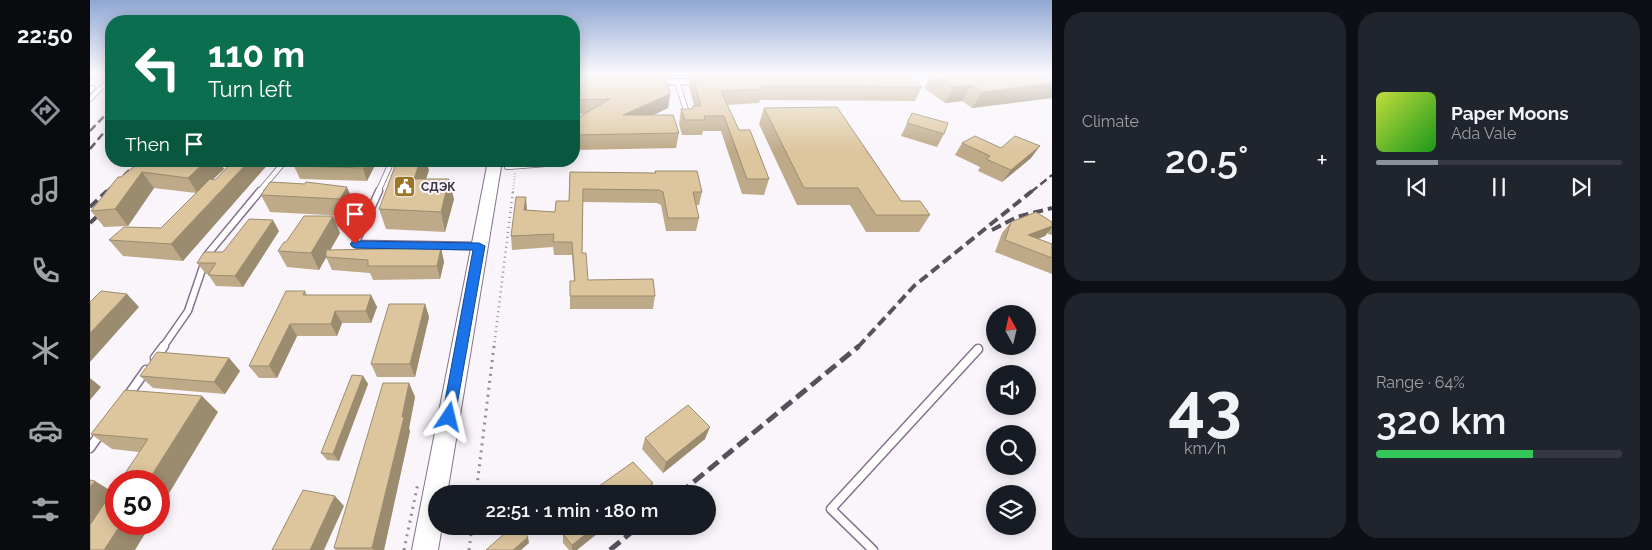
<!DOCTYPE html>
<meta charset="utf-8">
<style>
:root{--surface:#171b24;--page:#20242c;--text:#f1f3f6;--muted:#9ea1a6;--line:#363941;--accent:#8c9099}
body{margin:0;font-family:Raleway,sans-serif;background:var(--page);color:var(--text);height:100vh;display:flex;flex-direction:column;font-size:19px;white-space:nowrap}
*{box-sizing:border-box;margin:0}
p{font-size:16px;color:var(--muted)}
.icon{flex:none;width:28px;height:28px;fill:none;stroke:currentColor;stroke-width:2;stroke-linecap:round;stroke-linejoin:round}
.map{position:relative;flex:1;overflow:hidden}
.details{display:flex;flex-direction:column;gap:12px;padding:12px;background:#0d0f14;width:600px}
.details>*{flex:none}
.top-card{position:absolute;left:15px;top:15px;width:475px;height:152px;border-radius:20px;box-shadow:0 2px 12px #0003;background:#0b6e4f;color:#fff;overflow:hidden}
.needle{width:32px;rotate:352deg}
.fabs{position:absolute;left:896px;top:305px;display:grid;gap:10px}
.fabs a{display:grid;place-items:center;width:50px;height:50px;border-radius:50%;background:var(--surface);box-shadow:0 2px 12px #0003;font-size:25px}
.speed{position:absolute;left:15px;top:470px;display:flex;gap:10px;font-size:25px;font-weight:700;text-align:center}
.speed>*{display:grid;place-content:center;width:65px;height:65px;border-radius:50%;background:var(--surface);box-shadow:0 2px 12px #0003;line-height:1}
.speed .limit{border:8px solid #d22;background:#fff;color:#111}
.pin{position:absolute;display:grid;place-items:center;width:42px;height:42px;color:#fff;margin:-51px -21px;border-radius:50% 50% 50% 0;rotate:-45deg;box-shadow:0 0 5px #0007}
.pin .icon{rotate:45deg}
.me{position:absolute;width:55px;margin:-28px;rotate:10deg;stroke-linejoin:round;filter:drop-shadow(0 0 4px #0008)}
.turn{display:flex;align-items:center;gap:18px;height:105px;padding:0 20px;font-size:22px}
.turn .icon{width:65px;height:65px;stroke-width:2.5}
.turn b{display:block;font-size:35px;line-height:42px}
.then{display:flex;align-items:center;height:48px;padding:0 20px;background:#0003;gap:10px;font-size:19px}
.big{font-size:38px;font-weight:600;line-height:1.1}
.details .tile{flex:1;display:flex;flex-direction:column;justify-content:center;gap:8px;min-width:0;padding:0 18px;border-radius:20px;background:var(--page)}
.details .dial{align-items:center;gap:0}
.dial b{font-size:65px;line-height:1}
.song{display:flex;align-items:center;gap:15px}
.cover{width:60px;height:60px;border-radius:8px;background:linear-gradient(135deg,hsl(70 70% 55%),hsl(120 70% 35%))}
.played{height:5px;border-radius:2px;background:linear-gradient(90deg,var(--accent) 25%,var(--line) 25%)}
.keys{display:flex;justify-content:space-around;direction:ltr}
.heat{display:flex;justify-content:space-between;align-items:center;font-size:28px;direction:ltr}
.charge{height:8px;border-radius:4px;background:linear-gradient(90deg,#34c759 64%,var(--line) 0)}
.details .tiles{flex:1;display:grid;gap:12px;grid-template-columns:repeat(2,1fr)}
.trip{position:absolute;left:338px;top:485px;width:288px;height:50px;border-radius:25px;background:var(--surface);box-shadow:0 2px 12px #0003;font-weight:600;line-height:50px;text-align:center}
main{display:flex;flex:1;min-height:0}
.tabs{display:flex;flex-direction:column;width:90px;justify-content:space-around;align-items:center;background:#090b0e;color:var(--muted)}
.tabs .icon{width:35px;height:35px}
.tabs .current{color:var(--accent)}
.tabs b{font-size:22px;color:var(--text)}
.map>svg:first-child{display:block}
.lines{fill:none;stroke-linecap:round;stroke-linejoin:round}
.lane-far2-casing{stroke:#85728e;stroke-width:6}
.lane-far1-casing{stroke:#85728e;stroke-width:9}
.lane-casing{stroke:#85728e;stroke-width:11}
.street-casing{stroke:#85728e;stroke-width:3}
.secondary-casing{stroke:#85728e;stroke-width:2}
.path-far2{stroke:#928c95;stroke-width:2;stroke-dasharray:0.5 2.5;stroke-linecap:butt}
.path-far1{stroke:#928c95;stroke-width:2.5;stroke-dasharray:1 4;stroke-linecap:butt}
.path{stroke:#928c95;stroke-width:3;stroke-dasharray:2 5;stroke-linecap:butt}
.lane-far2{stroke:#fff;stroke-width:4.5}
.lane-far1{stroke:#fff;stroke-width:6}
.lane{stroke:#fff;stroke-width:8}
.street{fill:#fff;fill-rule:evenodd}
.secondary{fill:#fff;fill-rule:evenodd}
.rail-far2{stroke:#58505b;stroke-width:2.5;stroke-dasharray:8 4;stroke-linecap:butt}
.rail-far1{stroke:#58505b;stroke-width:4;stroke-dasharray:10 5;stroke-linecap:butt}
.rail{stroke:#58505b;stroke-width:5;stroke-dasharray:13 6;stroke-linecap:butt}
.wall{fill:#beaa88}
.shaded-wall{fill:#9b8b6f}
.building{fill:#ddc69e;stroke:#9b8b6f}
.route{fill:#1a73e8;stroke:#114b97}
.labels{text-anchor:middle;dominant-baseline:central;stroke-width:4;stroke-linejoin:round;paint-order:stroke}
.poi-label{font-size:12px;font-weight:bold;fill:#3c3440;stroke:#f9f5fb;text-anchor:start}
</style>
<main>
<nav class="tabs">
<b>22:50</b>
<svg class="icon current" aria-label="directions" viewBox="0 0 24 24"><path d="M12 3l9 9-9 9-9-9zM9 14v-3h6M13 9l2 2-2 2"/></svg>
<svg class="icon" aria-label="music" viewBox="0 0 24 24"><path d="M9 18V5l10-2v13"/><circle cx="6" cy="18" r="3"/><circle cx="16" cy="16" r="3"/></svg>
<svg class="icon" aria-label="phone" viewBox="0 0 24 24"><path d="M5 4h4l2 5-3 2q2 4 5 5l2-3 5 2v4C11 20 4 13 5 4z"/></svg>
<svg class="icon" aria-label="climate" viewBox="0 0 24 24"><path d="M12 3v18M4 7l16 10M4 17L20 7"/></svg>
<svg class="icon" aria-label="car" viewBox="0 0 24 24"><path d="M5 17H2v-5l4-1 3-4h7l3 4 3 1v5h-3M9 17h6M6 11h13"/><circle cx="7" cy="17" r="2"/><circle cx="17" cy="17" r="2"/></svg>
<svg class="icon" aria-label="filters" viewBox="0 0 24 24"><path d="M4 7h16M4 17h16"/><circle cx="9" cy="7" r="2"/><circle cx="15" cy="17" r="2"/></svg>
</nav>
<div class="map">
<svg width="962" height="550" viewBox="0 0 962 550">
<rect width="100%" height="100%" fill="#f9f5fb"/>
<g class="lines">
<defs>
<g id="lane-far2">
<path d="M587,82L598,116"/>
<path d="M0,88H3L0,91"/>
<path d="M0,99L21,78"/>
<path d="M417,167L456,164"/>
<path d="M169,192L195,161"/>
<path d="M288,192L302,161"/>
</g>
<g id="lane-far1">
<path d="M289,191L265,244L388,246"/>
<path d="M73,347L98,311L117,255L170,191"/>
</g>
<g id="lane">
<path d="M65,358L74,346"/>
<path d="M37,397L56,370"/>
<path d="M0,448L12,431"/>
<path d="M783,550L741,509L888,349"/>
</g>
<path id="street" d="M0,74H7L0,79Z"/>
<g id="secondary">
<path d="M780,74H816L811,77L769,82L763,79L765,77Z"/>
<path d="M554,79H623L629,82L623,85L550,84V80Z"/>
<path d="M398,161H412L357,494H346V526H352L348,550H322Z"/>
</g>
</defs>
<!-- lane-far2 casing -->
<use href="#lane-far2" class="lane-far2-casing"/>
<!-- lane-far1 casing -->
<use href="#lane-far1" class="lane-far1-casing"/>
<!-- lane casing -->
<use href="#lane" class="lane-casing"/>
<!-- street casing -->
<use href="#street" class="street-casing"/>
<!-- secondary casing -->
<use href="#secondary" class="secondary-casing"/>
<!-- path-far2 -->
<g class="path-far2">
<path d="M824,79L843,76"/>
<path d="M423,192L425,173"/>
</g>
<!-- path-far1 -->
<path class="path-far1" d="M404,347L423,191"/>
<!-- path -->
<g class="path">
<path d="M386,494L404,346"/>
<path d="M314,550L328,483"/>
<path d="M379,550L382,526"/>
</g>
<!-- lane-far2 -->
<use href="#lane-far2" class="lane-far2"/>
<!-- lane-far1 -->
<use href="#lane-far1" class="lane-far1"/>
<!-- lane -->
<use href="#lane" class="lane"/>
<!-- street -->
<use href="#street" class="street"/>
<!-- secondary -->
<use href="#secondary" class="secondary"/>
<!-- rail-far2 -->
<g class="rail-far2">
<path d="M0,131L21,109"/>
<path d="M0,149L21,124"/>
<path d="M16,192L49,161"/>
<path d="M941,192L962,175"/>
</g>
<!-- rail-far1 -->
<g class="rail-far1">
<path d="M0,207L17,191"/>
<path d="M0,223L16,208"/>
<path d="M902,230L927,217L962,208"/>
<path d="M768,347L824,286L942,191"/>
</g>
<!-- rail -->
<g class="rail">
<path d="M589,494L769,346"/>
<path d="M520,550L549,526"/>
</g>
</g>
<!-- wall -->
<g class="wall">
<path d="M484,74H646V75L680,76L679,74H708V75L700,76L832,87L825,101L670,100L669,103L637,105L649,130L679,179L674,195L652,194L631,131H613L612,135H592L589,124L591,109H602L604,106L599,86L601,76L576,75L580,94L578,108L563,115L589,133L586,148L484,150V120L495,114H484Z"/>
<path d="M842,74H962V98L882,108L872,101L855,103L834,88Z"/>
<path d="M674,108L811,201L840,215L829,232H776L760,205H707L669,124Z"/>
<path d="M822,113L854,134L847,147L811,136Z"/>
<path d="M872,143L911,148L941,158L912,182L888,171L890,167L865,155Z"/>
<path d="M51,161H129L134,169L123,179L93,261L33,256L19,240L71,228L106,193L64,188L38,226L14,227L1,211L31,177Z"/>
<path d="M287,161L277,181L210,179L204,166Z"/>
<path d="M339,170L336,179L364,199L355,232L296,229L289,209Z"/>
<path d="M565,171L612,192L609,205H606L609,218L606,231H576L571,205L567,203L493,202L492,253L498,280L565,296L563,309H480V281H484L482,255H464L463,247L422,250L421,236L437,210L465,212L479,201L480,172L565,173Z"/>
<path d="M215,184L264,204L257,216L180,212L171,195Z"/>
<path d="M962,221V235L958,234V232L955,236L947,239L962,244V274L905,252L912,233L921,222H961Z"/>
<path d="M189,231L153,287L126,286L118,274H116L107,263Z"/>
<path d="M250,233L240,250L351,248L354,262L350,279L283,280L280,273L242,270L236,257L229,270L197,267L188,251L196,242Z"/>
<path d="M215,291L217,295H281L287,307L281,323H252L247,336H207L187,378H169L159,366Z"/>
<path d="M335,304L339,317L325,377H287L281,364Z"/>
<path d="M139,358L150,371L135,394L63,388L50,376Z"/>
<path d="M273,376L278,384L249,461L237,460L231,453Z"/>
<path d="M319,383L325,397L319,428L320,431L294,550H246L244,548Z"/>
<path d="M128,412L49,452L22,449L1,434Z"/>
<path d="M555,438L615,439L573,473L552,449Z"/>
<path d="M473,534L487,550H479L473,543Z"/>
</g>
<!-- shaded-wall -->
<g class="shaded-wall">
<path d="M962,83V98L882,108L892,92Z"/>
<path d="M882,85L872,101L855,103L864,87Z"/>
<path d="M580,94L578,108L532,130L533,115Z"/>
<path d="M950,146L941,158L912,182L921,170Z"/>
<path d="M116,161H129L134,169L108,194L98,178Z"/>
<path d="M159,161H181L93,261L81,244Z"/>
<path d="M276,161H287L277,181L273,168Z"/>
<path d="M330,161H336L339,170L329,199L324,179Z"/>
<path d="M52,172L64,188L38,226L25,209Z"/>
<path d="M359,179L364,199L355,232L351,212Z"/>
<path d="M257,187L264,204L257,216L250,199Z"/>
<path d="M436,197L437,210H434Z"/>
<path d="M243,216L250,233L229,270L221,253Z"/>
<path d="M183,220L189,231L153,287L145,276Z"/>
<path d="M962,226V228L955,236L931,246L938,235Z"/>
<path d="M351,248L354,262L350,279L347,266Z"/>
<path d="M37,294L49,307L0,362V333Z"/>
<path d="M281,295L287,307L281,323L276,311Z"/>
<path d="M335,304L339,317L325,377L320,364Z"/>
<path d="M245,311L252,323L247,336L241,324Z"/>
<path d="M200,324L207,336L187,378L179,366Z"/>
<path d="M139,358L150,371L135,394L124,382Z"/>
<path d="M273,376L278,384L249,461L243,454Z"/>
<path d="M0,378L11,387L0,400Z"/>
<path d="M319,383L325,397L319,428L320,431L294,550H284L282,548Z"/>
<path d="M112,396L128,412L69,510V481H58Z"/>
<path d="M620,427L615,439L573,473L576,462Z"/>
<path d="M5,481L26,494L0,535V487Z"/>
<path d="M563,483L559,494H549Z"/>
<path d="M245,496L254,506L234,550H220Z"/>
<path d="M31,524H61L45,550H14Z"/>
<path d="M506,526H517L487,550H482V545Z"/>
<path d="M438,537L439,543L431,550H423Z"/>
</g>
<!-- building -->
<g class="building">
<path d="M484,74H575L580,94L533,115H583L589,133L484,135V120L520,99L484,100Z"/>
<path d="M602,74H646V75L692,76L691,74H697V76L823,77L832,87L672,86L673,89L631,91L649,130H660L679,179H657L634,116H614L615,120H595L591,109H602L603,106H611Z"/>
<path d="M845,74H962V83L892,92L882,85L864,87Z"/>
<path d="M747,107L811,201H830L840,215H786L768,188H714L674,108Z"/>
<path d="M822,113L858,123L854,134L817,123Z"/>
<path d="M885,136L911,148L925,136L950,146L921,170L896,159L900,156L872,143Z"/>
<path d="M51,161H116L98,178L52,172L25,209L1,211L28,177H31Z"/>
<path d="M143,161H159L81,244L19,240L34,227L71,228L120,179L125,180Z"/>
<path d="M207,161H276L273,168L204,166Z"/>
<path d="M307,161H330L324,179H359L351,212L289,209Z"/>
<path d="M565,171H607L612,192H603L609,218H578L573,192L569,190L493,189L492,253H496L498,280L563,279L565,296H480V281H485L482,242H463L464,234L421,236L426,197H436L434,210L465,212L466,201H479L480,172L566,173Z"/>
<path d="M180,182L215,184L216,182L257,187L250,199L171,195Z"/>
<path d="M946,212L962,222V226L938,235L962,244V258L915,240L921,222Z"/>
<path d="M214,216H243L221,253L188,251L194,242H196Z"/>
<path d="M159,219L183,220L145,276L118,275L126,263H107L114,252H133Z"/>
<path d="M351,248L347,266H278V260L236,257V250Z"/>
<path d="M11,291L37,294L0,333V302Z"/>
<path d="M196,291H215L213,295H281L276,311H245L241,324H200L179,366H159Z"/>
<path d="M299,304H335L320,364H281Z"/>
<path d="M67,352L139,358L124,382L50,376Z"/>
<path d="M262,375L273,376L243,454L231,453Z"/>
<path d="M293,383H319L312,417H314L282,548H244Z"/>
<path d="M35,390L112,396L58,481H30L58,439L1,434Z"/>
<path d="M598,405L620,427L576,462L555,438Z"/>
<path d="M543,462L563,483L549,494H498Z"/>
<path d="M0,480L5,481L0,487Z"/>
<path d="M26,486V524H31L14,550H0V525Z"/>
<path d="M213,490L245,496L220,550H182Z"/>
<path d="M423,526H429L438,537L423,550H396Z"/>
<path d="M473,526H506L482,545L473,534Z"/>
</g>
<!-- sky -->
<linearGradient id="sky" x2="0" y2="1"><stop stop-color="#90a7d4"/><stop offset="0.49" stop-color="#fcfafd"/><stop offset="1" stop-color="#fcfafd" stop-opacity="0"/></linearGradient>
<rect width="962" height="151" fill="url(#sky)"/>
<!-- route -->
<path class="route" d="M265,241L389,243L395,246L364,422L359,424L354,422L352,417L383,250L265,248L260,244Z"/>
<!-- icons -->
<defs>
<symbol id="civic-square" viewBox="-11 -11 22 22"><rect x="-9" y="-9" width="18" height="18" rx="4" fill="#9e7523" stroke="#f9f5fb"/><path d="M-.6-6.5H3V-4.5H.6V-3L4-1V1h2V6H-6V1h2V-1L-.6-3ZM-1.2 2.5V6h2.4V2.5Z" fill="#fff"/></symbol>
</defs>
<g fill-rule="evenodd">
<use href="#civic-square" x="302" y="174" width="25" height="25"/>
</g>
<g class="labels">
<!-- poi labels -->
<g class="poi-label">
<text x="331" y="187">СДЭК</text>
</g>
</g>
</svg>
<div class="fabs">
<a><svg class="needle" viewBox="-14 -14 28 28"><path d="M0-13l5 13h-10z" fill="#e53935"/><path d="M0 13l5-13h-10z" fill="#9ea1a6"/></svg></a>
<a><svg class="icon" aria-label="sound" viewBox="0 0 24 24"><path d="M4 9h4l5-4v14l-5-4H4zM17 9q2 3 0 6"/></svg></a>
<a><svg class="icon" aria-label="search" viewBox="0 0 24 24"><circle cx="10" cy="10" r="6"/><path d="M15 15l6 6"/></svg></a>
<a><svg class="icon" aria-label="layers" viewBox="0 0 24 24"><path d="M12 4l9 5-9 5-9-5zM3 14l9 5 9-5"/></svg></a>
</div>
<div class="speed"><div class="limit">50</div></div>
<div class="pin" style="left:265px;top:244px;background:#d93025"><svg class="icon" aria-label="arrive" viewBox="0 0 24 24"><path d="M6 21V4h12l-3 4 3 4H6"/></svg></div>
<svg class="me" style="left:359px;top:417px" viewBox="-20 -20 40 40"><path d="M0-17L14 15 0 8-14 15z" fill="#1a73e8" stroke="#fff" stroke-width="4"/></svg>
<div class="trip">22:51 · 1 min · 180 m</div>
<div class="top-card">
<div class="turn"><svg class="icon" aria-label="left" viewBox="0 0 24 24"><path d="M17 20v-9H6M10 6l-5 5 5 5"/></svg><div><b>110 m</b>Turn left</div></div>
<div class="then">Then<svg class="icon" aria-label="arrive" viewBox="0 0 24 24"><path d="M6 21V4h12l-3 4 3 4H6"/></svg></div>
</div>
</div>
<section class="details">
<div class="tiles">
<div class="tile"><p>Climate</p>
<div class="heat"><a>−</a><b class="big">20.5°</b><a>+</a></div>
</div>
<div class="tile">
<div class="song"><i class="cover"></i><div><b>Paper Moons</b><p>Ada Vale</p></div></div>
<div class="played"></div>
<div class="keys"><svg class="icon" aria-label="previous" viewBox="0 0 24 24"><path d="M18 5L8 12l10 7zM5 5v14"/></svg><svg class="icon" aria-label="pause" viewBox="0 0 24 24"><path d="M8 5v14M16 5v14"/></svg><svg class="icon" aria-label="next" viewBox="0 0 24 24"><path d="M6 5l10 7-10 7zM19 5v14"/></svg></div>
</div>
<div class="tile dial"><b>43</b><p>km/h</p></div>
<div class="tile"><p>Range · 64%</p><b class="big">320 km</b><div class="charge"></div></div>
</div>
</section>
</main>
